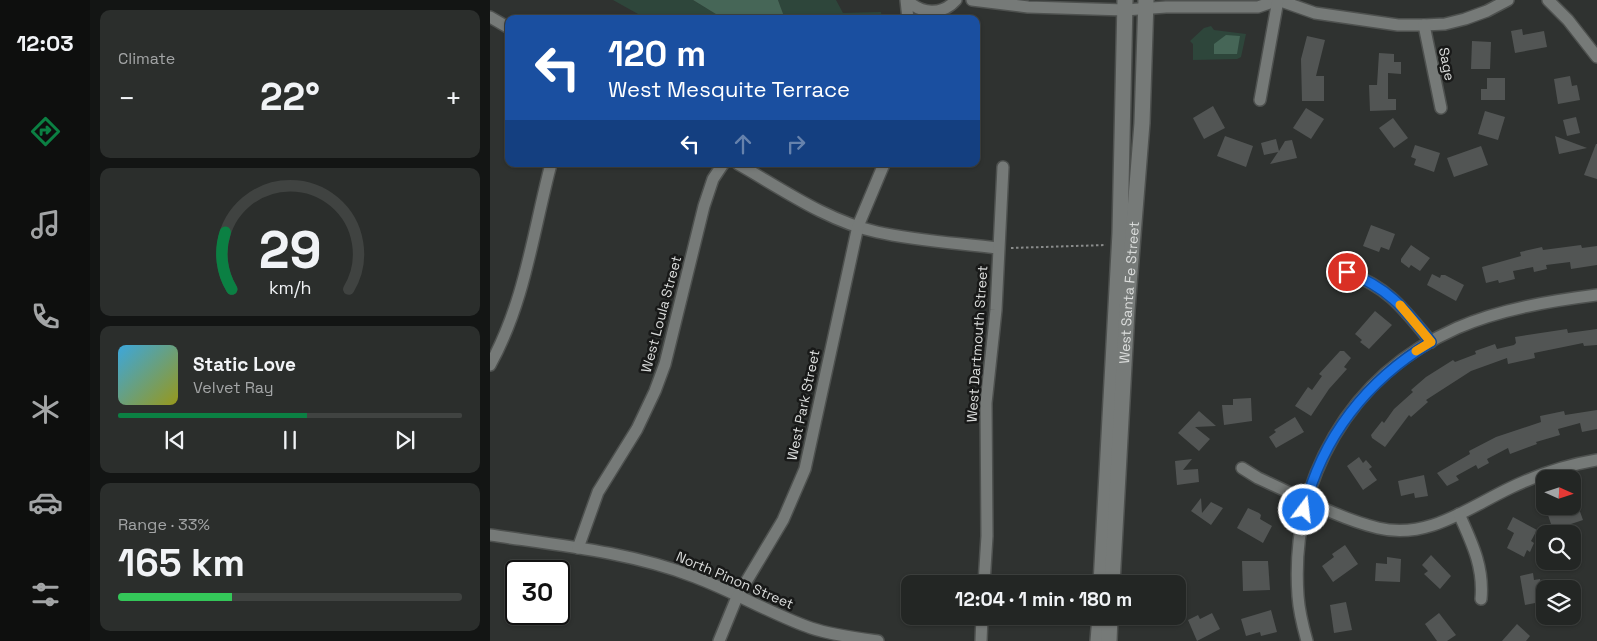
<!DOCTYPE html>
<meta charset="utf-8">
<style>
:root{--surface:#232624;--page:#2b2e2c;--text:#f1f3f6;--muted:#a3a5a6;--line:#404341;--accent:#0b8043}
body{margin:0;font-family:"Space Grotesk",sans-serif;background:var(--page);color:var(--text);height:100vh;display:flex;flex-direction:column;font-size:19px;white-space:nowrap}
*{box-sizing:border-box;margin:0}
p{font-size:16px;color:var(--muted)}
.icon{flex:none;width:28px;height:28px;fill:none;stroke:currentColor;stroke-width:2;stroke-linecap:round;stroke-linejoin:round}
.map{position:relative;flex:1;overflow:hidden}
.side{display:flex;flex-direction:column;gap:10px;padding:10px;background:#131514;width:400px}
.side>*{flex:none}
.hud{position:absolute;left:15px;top:15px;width:475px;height:152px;border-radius:10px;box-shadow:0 1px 4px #0004,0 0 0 1px var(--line);background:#1a4fa0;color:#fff;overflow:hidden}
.needle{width:32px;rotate:93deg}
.buttons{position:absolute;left:1046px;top:470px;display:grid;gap:10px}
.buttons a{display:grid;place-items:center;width:45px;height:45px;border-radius:10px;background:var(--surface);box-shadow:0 1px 4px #0004,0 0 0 1px var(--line);font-size:25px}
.speed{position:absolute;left:15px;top:560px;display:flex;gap:10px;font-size:25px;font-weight:700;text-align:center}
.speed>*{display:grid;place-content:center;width:65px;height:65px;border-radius:50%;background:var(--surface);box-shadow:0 1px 4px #0004,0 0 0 1px var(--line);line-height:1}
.speed .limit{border:2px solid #111;border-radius:8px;background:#fff;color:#111}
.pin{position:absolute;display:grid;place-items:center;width:42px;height:42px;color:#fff;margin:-21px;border:2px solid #fff;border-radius:50%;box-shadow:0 1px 5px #0007}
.me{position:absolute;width:55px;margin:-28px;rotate:15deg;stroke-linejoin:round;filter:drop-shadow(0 0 4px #0008)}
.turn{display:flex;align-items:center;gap:18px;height:105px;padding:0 20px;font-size:22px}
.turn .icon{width:65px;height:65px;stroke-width:2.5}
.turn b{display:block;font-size:35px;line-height:42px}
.lanes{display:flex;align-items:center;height:48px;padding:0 20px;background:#0003;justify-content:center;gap:25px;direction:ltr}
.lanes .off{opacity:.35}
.big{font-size:38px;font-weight:700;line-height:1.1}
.side .widget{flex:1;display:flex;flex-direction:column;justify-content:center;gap:8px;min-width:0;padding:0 18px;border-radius:10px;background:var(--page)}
.side .dial{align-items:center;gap:0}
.dial svg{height:130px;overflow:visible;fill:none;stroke:var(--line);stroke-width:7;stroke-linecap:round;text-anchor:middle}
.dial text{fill:var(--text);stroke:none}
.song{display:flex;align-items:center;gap:15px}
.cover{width:60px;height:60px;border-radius:8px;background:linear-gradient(135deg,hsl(200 70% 55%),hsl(60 70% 35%))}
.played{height:5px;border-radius:2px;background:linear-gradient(90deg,var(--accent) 55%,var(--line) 55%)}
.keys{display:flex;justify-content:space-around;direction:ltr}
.heat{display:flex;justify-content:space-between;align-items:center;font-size:28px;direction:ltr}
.charge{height:8px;border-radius:4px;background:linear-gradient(90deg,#34c759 33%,var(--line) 0)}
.trip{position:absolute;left:411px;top:575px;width:285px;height:50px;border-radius:10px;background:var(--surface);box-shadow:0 1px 4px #0004,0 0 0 1px var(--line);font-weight:700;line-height:50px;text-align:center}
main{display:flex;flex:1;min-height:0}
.tabs{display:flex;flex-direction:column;width:90px;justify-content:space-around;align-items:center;background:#0e0f0e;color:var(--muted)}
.tabs .icon{width:35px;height:35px}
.tabs .on{color:var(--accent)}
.tabs b{font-size:22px;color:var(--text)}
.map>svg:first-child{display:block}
.green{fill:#2e463b}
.water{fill:#466657}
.building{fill:#525554}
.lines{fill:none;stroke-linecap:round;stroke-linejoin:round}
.street-casing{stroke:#4e514f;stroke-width:14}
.secondary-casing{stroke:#4e514f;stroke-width:18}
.path{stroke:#8a8c8b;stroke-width:2;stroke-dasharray:2.5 2.5;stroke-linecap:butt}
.street{stroke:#767a78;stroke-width:11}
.secondary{stroke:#767a78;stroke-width:15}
.route-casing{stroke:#114b97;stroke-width:12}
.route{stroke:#1a73e8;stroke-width:9}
.slow{stroke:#f59e0b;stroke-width:9}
.labels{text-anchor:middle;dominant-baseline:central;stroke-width:5;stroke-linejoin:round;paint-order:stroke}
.street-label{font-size:14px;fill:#dbdddc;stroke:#181918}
</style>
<main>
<nav class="tabs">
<b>12:03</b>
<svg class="icon on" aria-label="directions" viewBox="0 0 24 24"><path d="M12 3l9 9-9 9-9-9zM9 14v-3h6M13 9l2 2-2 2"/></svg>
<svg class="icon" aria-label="music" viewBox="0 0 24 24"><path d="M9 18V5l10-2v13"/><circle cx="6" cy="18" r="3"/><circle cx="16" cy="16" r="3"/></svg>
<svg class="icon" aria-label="phone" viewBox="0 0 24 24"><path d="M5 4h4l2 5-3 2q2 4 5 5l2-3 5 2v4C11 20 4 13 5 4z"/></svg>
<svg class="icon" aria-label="climate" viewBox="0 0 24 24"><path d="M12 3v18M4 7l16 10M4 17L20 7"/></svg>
<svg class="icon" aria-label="car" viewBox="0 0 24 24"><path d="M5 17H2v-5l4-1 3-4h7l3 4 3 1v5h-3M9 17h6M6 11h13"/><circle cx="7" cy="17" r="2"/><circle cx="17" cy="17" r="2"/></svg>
<svg class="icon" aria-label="filters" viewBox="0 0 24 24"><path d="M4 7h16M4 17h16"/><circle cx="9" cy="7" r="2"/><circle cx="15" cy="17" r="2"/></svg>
</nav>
<section class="side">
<div class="widget"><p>Climate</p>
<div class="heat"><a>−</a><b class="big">22°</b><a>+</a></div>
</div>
<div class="widget dial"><svg viewBox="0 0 100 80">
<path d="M14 69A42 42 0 1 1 86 69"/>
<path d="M14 69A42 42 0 0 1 10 34" stroke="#0b8043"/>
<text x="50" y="56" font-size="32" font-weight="700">29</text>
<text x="50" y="72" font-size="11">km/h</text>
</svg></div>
<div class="widget">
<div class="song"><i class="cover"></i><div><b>Static Love</b><p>Velvet Ray</p></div></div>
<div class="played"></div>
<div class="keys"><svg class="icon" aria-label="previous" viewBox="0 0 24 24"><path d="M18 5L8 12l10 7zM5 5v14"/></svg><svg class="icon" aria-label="pause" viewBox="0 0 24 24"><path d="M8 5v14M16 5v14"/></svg><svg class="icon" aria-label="next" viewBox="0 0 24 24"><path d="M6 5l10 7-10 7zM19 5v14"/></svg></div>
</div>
<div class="widget"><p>Range · 33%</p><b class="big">165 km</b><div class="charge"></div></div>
</section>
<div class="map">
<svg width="1107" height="641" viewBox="0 0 1107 641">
<rect width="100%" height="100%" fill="#2f3230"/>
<!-- green -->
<g class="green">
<path d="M123,0H203L234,19H157Z"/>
<path d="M288,0H346L353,13L391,12L392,19H295Z"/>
<path d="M721,26L724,30L756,34L751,57L747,59L703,60V44L700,41L714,28Z"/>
</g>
<!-- water -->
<g class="water">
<path d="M203,0H288L295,19H234Z"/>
<path d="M736,35L750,36L747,54H724V44Z"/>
</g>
<!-- building -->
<g class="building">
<path d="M1032,29L1033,35L1054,31L1057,47L1025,53L1021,31Z"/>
<path d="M817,36L835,40L826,76H834V101H812L811,59Z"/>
<path d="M982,41L1001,42L1000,69H981Z"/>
<path d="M889,53L904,54V62H911V74L898,73V99H906V110L880,111L879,85H887Z"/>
<path d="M1080,76L1082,86L1087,85L1090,100L1068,104L1064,79Z"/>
<path d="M997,78H1015V100H991V89H997Z"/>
<path d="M723,106L735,128L714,139L703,118Z"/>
<path d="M816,108L834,119L821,139L803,128Z"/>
<path d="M995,111L1015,117L1008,140L988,134Z"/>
<path d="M1086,117L1090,133L1077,136L1073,120Z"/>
<path d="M903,118L918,138L904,148L889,128Z"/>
<path d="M735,136L763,146L756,167L727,156Z"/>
<path d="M1065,136L1097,148L1069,154Z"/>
<path d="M786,139L789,151L795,141L802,140L807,158L780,164L788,152L774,155L771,143Z"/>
<path d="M1106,144H1107V179L1094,175Z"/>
<path d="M925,145L950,153L944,172L924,165L926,159L921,157Z"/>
<path d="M991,146L998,165L964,177L957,158Z"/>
<path d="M881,225L905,234L899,250L891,247L889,252L873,246Z"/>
<path d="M921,245L940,258L930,271L921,265L919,268L911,262V259Z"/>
<path d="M1091,245L1092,248L1107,246V265L1081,269L1080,262L1056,265L1057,269L1044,272L1043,267L1023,271L1025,279L1009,283L1008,280L996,283L992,267L1031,256L1030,252L1052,247L1053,250Z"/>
<path d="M942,274L950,278L951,275H955L974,285L966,301L937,285Z"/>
<path d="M885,311L902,325L879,349L870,342L872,340L865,334Z"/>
<path d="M1077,329L1078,333L1107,329V345L1094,346L1093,343L1044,353L1045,358L1018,364L1017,358L981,371L936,400L938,402L921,417L919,415L895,447L882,438L881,435L892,421L894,423L904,409L923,392L921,390L936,377L963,360L965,362L986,354L985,351L1005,344L1007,349L1024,345L1026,343L1025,337Z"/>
<path d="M850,351H854L861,358L854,367L857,369L839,389L821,416L805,406L818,387L822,390L832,376L829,374Z"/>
<path d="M761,398L762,421L734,425L732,405H743V399Z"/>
<path d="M1107,410V429L1092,432L1090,423L1068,429L1070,435L1046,442L1047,444L1020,454L1018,448L997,459L999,463L988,469L986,465L966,476L969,480L957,486L947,473L980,454L979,451L1006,437L1051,422L1050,416L1074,411L1075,415Z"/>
<path d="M709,411L726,426L705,427L720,439L709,451L688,433Z"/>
<path d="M805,417L814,432L786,448L779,437L786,432L784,430Z"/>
<path d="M869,457L873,463L876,460L882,467L879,469L887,480L873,490L857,466Z"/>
<path d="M702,459L693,470L708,469L709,482L687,485L685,461Z"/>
<path d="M934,475L938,496L925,498L924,493L911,496L908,481Z"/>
<path d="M711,498L712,513L721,502L733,508L721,525L701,511Z"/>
<path d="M1064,506H1088L1093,520L1063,530L1056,509Z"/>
<path d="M758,508L769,513L771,515L770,519L782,526L773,543L747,528Z"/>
<path d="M1023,517L1047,530L1041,541L1044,543L1040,552L1037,550L1034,557L1017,548L1024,533L1017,529Z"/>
<path d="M855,545L868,564L843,582L832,566L844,557L842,554Z"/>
<path d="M941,555L961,576L950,589L934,574L938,571L932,565Z"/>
<path d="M897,557L911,559L910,582L885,581L886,563L897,564Z"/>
<path d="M752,561H778L780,590L753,591Z"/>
<path d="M1043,573L1044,580L1050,579L1055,601L1035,605L1030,576Z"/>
<path d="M856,602L862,630L844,633L840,605Z"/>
<path d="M781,610L787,632L771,636L770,632L756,636L751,619Z"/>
<path d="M722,613L730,629L707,641L698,620L708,615L710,619Z"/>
<path d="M949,613L966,635L957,641H947L935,624Z"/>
<path d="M1027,624L1040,636L1036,641H1012Z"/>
</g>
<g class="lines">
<defs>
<g id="street">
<path d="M416,0L418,19"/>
<path d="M417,0C431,14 452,16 466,0"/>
<path d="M482,0L538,7L635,10L676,7H768L788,0L825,13L908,25H934L955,24L975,19L997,11L1018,0"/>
<path d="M1058,0L1078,20L1107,57"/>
<path d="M0,17L19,28"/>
<path d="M934,25L951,108"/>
<path d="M770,100L788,0"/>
<path d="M248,164C292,189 337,221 387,232C427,241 468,243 508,248"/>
<path d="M857,272C899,288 913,308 941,342"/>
<path d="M0,365C35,302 43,232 61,164"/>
<path d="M752,468L768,478C806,495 847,518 888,528C937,540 978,508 1020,488C1047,475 1077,465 1107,460"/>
<path d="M969,514C982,543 994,567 991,599"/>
<path d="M0,535C68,545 140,552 205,577C245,592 281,614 321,628C342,635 366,638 388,641"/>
<path d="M88,548L108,492L147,429L165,391L175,364L214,206L223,179L233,164"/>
<path d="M494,584L497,536L496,403L506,310L513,167"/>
<path d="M229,641L247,597L293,520L315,469L368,226L394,164"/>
<path d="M491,641L492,616"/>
<path d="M817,641C813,627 809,611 808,596C800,480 859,376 967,328C1011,309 1060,301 1107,295"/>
</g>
<g id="secondary">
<path d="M611,584L630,233L635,0"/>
<path id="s1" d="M622,584L637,310L652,123L656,0"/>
<path d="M608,641L610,616"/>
<path d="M619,641L620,616"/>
</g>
</defs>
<!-- street casing -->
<use href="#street" class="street-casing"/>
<!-- secondary casing -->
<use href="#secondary" class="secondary-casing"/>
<!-- path -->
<path class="path" d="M521,248L616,245"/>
<!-- street -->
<use href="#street" class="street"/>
<!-- secondary -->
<use href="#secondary" class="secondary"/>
</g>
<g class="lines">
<defs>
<path id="route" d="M814,510C832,437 877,380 941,342C914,308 899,288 857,272"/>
</defs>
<!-- route casing -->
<use href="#route" class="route-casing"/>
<!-- route -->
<use href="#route" class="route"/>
<!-- slow -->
<path class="slow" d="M910,305L941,342L926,351"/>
</g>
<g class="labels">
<!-- street labels -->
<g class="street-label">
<text transform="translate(957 64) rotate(79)">Sage</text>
<text stroke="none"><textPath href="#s1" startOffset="292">West Santa Fe Street</textPath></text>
<text transform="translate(171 314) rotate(-75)">West Loula Street</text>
<text transform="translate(487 344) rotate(-86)">West Dartmouth Street</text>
<text transform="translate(313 405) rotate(-78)">West Park Street</text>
<text transform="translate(245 580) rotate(23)">North Pinon Street</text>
</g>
</g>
</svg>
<div class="buttons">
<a><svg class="needle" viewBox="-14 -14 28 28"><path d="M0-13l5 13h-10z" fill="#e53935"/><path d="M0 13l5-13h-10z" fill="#a3a5a6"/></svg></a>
<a><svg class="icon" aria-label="search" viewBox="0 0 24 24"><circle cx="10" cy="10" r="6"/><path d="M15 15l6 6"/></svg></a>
<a><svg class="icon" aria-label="layers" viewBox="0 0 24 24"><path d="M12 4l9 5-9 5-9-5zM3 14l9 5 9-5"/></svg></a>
</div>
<div class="speed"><div class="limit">30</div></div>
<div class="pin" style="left:857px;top:272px;background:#d93025"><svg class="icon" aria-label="arrive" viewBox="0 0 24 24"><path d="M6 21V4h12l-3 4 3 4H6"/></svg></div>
<svg class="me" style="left:814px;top:510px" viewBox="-20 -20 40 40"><circle r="17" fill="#1a73e8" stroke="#fff" stroke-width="3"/><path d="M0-11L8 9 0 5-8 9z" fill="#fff"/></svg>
<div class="trip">12:04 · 1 min · 180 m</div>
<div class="hud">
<div class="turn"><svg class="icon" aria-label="left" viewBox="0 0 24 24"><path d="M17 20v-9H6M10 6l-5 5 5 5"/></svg><div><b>120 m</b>West Mesquite Terrace</div></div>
<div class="lanes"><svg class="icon" aria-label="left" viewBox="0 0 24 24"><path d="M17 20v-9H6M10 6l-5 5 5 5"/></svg><svg class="icon off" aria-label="ahead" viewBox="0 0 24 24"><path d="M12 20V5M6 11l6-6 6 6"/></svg><svg class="icon off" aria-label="right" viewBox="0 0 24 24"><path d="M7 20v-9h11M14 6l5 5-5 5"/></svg></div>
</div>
</div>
</main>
